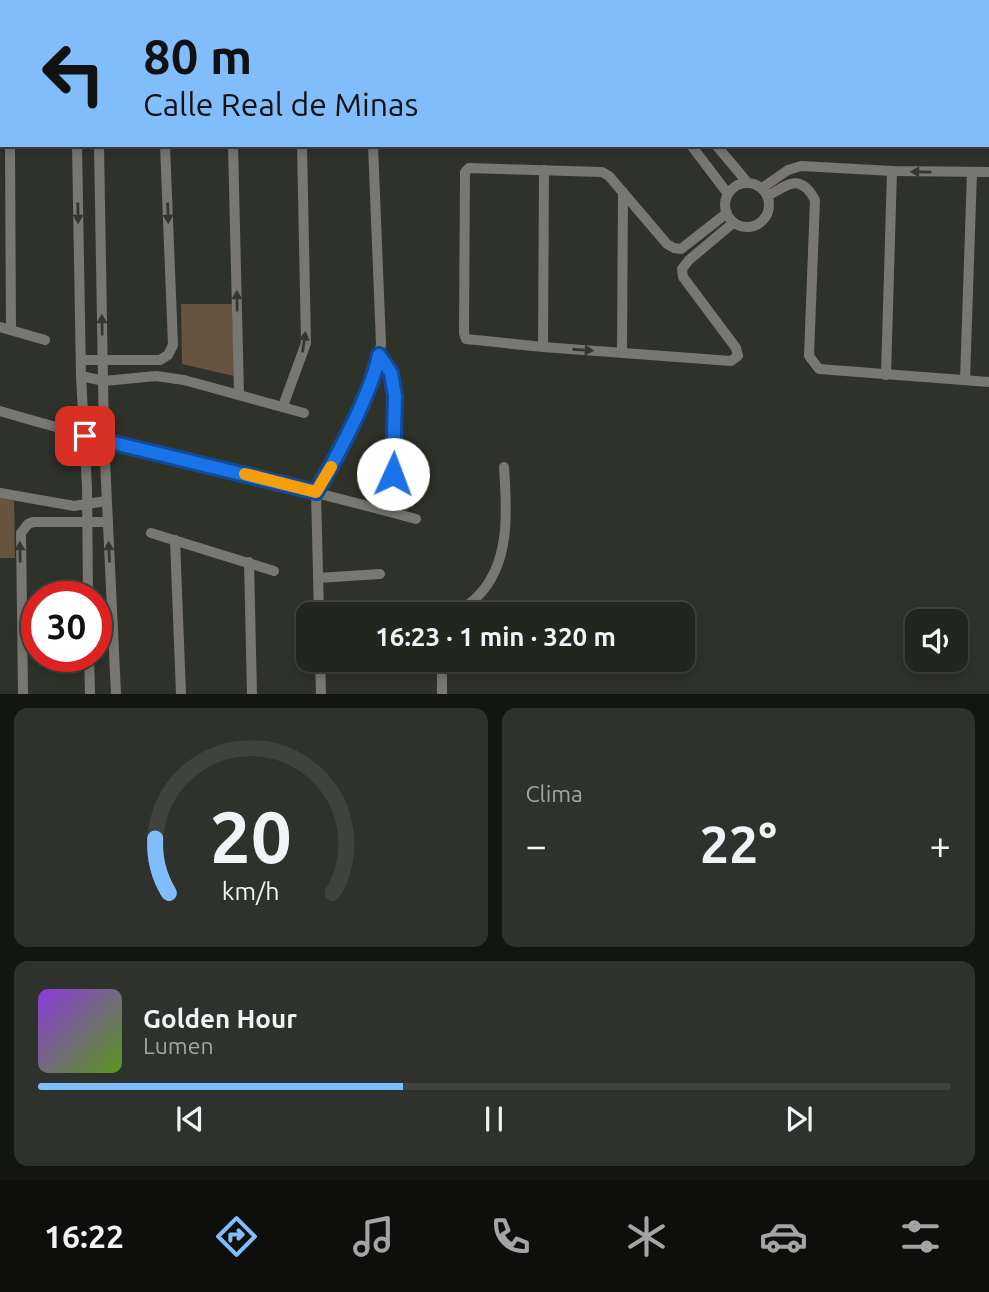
<!DOCTYPE html>
<html lang="es">
<meta charset="utf-8">
<style>
:root{--surface:#23261f;--page:#2f322c;--text:#f1f3f6;--muted:#a3a5a4;--line:#40433d;--accent:#80bdfa}
body{margin:0;font-family:Ubuntu,sans-serif;background:var(--page);color:var(--text);height:100vh;display:flex;flex-direction:column;font-size:26px;white-space:nowrap}
*{box-sizing:border-box;margin:0}
p{font-size:23px;color:var(--muted)}
.icon{flex:none;width:38px;height:38px;fill:none;stroke:currentColor;stroke-width:2;stroke-linecap:round;stroke-linejoin:round}
.map{position:relative;height:694px;overflow:hidden}
.drawer{display:flex;flex-direction:column;gap:14px;padding:14px;background:#131511;flex:1}
.drawer>*{flex:none}
.banner{position:absolute;left:0px;top:0px;width:990px;height:147px;box-shadow:0 4px 10px #0003,0 0 0 2px var(--line);background:#80bdfa;color:#111;overflow:hidden}
.controls{position:absolute;left:905px;top:609px;display:grid;gap:14px}
.controls a{display:grid;place-items:center;width:63px;height:63px;border-radius:14px;background:var(--surface);box-shadow:0 4px 10px #0003,0 0 0 2px var(--line);font-size:35px}
.speed{position:absolute;left:21px;top:581px;display:flex;gap:14px;font-size:35px;font-weight:700;text-align:center}
.speed>*{display:grid;place-content:center;width:91px;height:91px;border-radius:50%;background:var(--surface);box-shadow:0 4px 10px #0003,0 0 0 2px var(--line);line-height:1}
.speed .limit{border:10px solid #d22;background:#fff;color:#111}
.pin{position:absolute;display:grid;place-items:center;width:60px;height:60px;color:#fff;margin:-30px;border-radius:14px;box-shadow:0 4px 10px #0006}
.me{position:absolute;width:77px;margin:-38px;rotate:2deg;stroke-linejoin:round;filter:drop-shadow(0 0 5px #0008)}
.turn{display:flex;align-items:center;gap:24px;height:147px;padding:0 28px;font-size:32px}
.turn .icon{width:91px;height:91px;stroke-width:2.5}
.turn b{display:block;font-size:49px;line-height:60px}
.big{font-size:52px;font-weight:700;line-height:1.1}
.drawer .tile{flex:1;display:flex;flex-direction:column;justify-content:center;gap:10px;min-width:0;padding:0 24px;border-radius:14px;background:var(--page)}
.drawer .dial{align-items:center;gap:0}
.dial svg{height:182px;overflow:visible;fill:none;stroke:var(--line);stroke-width:7;stroke-linecap:round;text-anchor:middle}
.dial text{fill:var(--text);stroke:none}
.song{display:flex;align-items:center;gap:21px}
.cover{width:84px;height:84px;border-radius:10px;background:linear-gradient(135deg,hsl(270 70% 55%),hsl(90 70% 35%))}
.played{height:7px;border-radius:4px;background:linear-gradient(90deg,var(--accent) 40%,var(--line) 40%)}
.keys{display:flex;justify-content:space-around;direction:ltr}
.heat{display:flex;justify-content:space-between;align-items:center;font-size:38px;direction:ltr}
.drawer .tiles{flex:1;display:grid;gap:14px;grid-template-columns:1fr 1fr}
.tile:last-child{grid-column:span 2}
.trip{position:absolute;left:296px;top:602px;width:399px;height:70px;border-radius:14px;background:var(--surface);box-shadow:0 4px 10px #0003,0 0 0 2px var(--line);font-weight:700;line-height:70px;text-align:center}
.tab-bar{display:flex;height:112px;justify-content:space-around;align-items:center;background:#0e0f0c;color:var(--muted)}
.tab-bar .icon{width:49px;height:49px}
.tab-bar .on{color:var(--accent)}
.tab-bar b{font-size:32px;color:var(--text)}
.map>svg:first-child{display:block}
.green{fill:#665440}
.lines{fill:none;stroke-linecap:round;stroke-linejoin:round}
.street{stroke:#787772;stroke-width:10}
.oneway{fill:#353531}
.route-casing{stroke:#114b97;stroke-width:18}
.route{stroke:#1a73e8;stroke-width:12}
.slow{stroke:#f59e0b;stroke-width:12}
</style>
<div class="map">
<svg width="989" height="694" viewBox="0 0 989 694">
<rect width="100%" height="100%" fill="#2f3229"/>
<!-- green -->
<g class="green">
<path d="M181,304H232L234,376L182,364Z"/>
<path d="M0,498L14,501L15,558H0Z"/>
</g>
<g class="lines">
<!-- street -->
<g class="street">
<path d="M73,0V2"/>
<path d="M134,0L139,2"/>
<path d="M98,2V0"/>
<path d="M392,2V0"/>
<path d="M759,2L760,0"/>
<path d="M823,2L824,0"/>
<path d="M876,2V0"/>
<path d="M944,2L945,0"/>
<path d="M0,40H2"/>
<path d="M10,145L11,330"/>
<path d="M77,145L81,376L87,487L88,597"/>
<path d="M99,145L104,439L116,694"/>
<path d="M233,145L239,394"/>
<path d="M691,145L728,194"/>
<path d="M716,145L747,182"/>
<circle cx="747" cy="205" r="22"/>
<path d="M762,188L788,170L801,166L892,171L989,172"/>
<path d="M768,196C789,183 801,174 815,200L809,356L819,369L989,382"/>
<path d="M727,213L681,249L674,248L667,244L609,176L602,172L469,168L465,172L464,333L466,339L543,347L731,361L738,356L736,348L683,277L682,269L689,260L733,223"/>
<path d="M0,327L45,340"/>
<path d="M543,347L544,170"/>
<path d="M622,353L623,192"/>
<path d="M379,355L391,374L395,396L393,474"/>
<path d="M81,360H160L168,355L173,345L165,145"/>
<path d="M886,375L892,171"/>
<path d="M81,376L104,381L156,376L184,380L304,413"/>
<path d="M965,380L972,172"/>
<path d="M283,406L306,343L302,145"/>
<path d="M0,411C137,452 278,481 416,519"/>
<path d="M0,493L74,506L106,501"/>
<path d="M151,533L274,571"/>
<path d="M175,540L181,694"/>
<path d="M249,562L252,694"/>
<path d="M318,578L380,574"/>
<path d="M319,614L316,492L331,467L362,402L378,363L381,344L373,145"/>
<path d="M455,614C462,608 471,604 477,597C511,564 507,510 504,467"/>
<path d="M89,656L90,694"/>
<path d="M320,660L321,694"/>
<path d="M442,660V694"/>
<path d="M23,694L21,533L28,524L33,522H108"/>
</g>
</g>
<!-- one-way arrows -->
<defs><path id="oneway-solid" d="M-6-.8H1V-3.2L6.5 0L1 3.2V.8H-6Z" transform="scale(1.75)"/></defs>
<g class="oneway">
<use href="#oneway-solid" transform="translate(921 172) rotate(-179)"/>
<use href="#oneway-solid" transform="translate(78 213) rotate(89)"/>
<use href="#oneway-solid" transform="translate(168 213) rotate(88)"/>
<use href="#oneway-solid" transform="translate(237 301) rotate(-91)"/>
<use href="#oneway-solid" transform="translate(102 325) rotate(-91)"/>
<use href="#oneway-solid" transform="translate(304 342) rotate(-82)"/>
<use href="#oneway-solid" transform="translate(583 350) rotate(4)"/>
<use href="#oneway-solid" transform="translate(20 552) rotate(-91)"/>
<use href="#oneway-solid" transform="translate(109 552) rotate(-93)"/>
</g>
<g class="lines">
<defs>
<path id="route" d="M85,436L316,492C337,457 371,394 379,355L391,373L395,396L393,474"/>
</defs>
<!-- route casing -->
<use href="#route" class="route-casing"/>
<!-- route -->
<use href="#route" class="route"/>
<!-- slow -->
<path class="slow" d="M245,474L316,492L331,467"/>
</g>
</svg>
<div class="controls">
<a><svg class="icon" aria-label="sound" viewBox="0 0 24 24"><path d="M4 9h4l5-4v14l-5-4H4zM17 9q2 3 0 6"/></svg></a>
</div>
<div class="speed"><div class="limit">30</div></div>
<div class="pin" style="left:85px;top:436px;background:#d93025"><svg class="icon" aria-label="arrive" viewBox="0 0 24 24"><path d="M6 21V4h12l-3 4 3 4H6"/></svg></div>
<svg class="me" style="left:393px;top:474px" viewBox="-20 -20 40 40"><circle r="19" fill="#fff"/><path d="M0-13L10 11 0 6-10 11z" fill="#1a73e8"/></svg>
<div class="trip">16:23 · 1 min · 320 m</div>
<div class="banner">
<div class="turn"><svg class="icon" aria-label="left" viewBox="0 0 24 24"><path d="M17 20v-9H6M10 6l-5 5 5 5"/></svg><div><b>80 m</b>Calle Real de Minas</div></div>
</div>
</div>
<section class="drawer">
<div class="tiles">
<div class="tile dial"><svg viewBox="0 0 100 80">
<path d="M14 69A42 42 0 1 1 86 69"/>
<path d="M14 69A42 42 0 0 1 8 45" stroke="#80bdfa"/>
<text x="50" y="56" font-size="32" font-weight="700">20</text>
<text x="50" y="72" font-size="11">km/h</text>
</svg></div>
<div class="tile"><p>Clima</p>
<div class="heat"><a>−</a><b class="big">22°</b><a>+</a></div>
</div>
<div class="tile">
<div class="song"><i class="cover"></i><div><b>Golden Hour</b><p>Lumen</p></div></div>
<div class="played"></div>
<div class="keys"><svg class="icon" aria-label="previous" viewBox="0 0 24 24"><path d="M18 5L8 12l10 7zM5 5v14"/></svg><svg class="icon" aria-label="pause" viewBox="0 0 24 24"><path d="M8 5v14M16 5v14"/></svg><svg class="icon" aria-label="next" viewBox="0 0 24 24"><path d="M6 5l10 7-10 7zM19 5v14"/></svg></div>
</div>
</div>
</section>
<nav class="tab-bar">
<b>16:22</b>
<svg class="icon on" aria-label="directions" viewBox="0 0 24 24"><path d="M12 3l9 9-9 9-9-9zM9 14v-3h6M13 9l2 2-2 2"/></svg>
<svg class="icon" aria-label="music" viewBox="0 0 24 24"><path d="M9 18V5l10-2v13"/><circle cx="6" cy="18" r="3"/><circle cx="16" cy="16" r="3"/></svg>
<svg class="icon" aria-label="phone" viewBox="0 0 24 24"><path d="M5 4h4l2 5-3 2q2 4 5 5l2-3 5 2v4C11 20 4 13 5 4z"/></svg>
<svg class="icon" aria-label="climate" viewBox="0 0 24 24"><path d="M12 3v18M4 7l16 10M4 17L20 7"/></svg>
<svg class="icon" aria-label="car" viewBox="0 0 24 24"><path d="M5 17H2v-5l4-1 3-4h7l3 4 3 1v5h-3M9 17h6M6 11h13"/><circle cx="7" cy="17" r="2"/><circle cx="17" cy="17" r="2"/></svg>
<svg class="icon" aria-label="filters" viewBox="0 0 24 24"><path d="M4 7h16M4 17h16"/><circle cx="9" cy="7" r="2"/><circle cx="15" cy="17" r="2"/></svg>
</nav>
